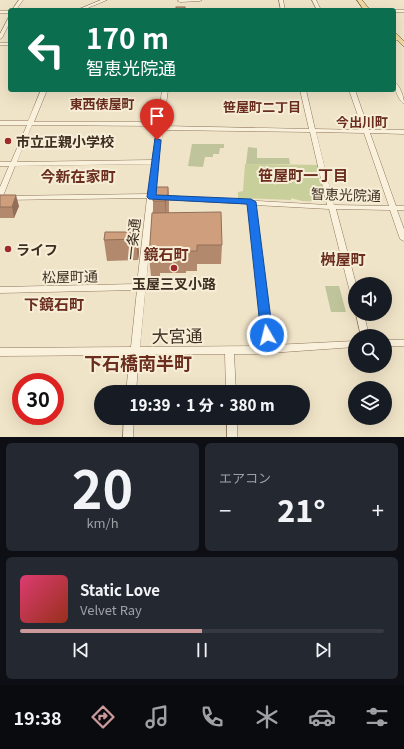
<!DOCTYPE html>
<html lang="ja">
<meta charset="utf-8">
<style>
:root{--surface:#171b24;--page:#242831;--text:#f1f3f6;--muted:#9ea1a6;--line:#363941;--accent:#cc999b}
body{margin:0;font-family:Georgia,"Noto Sans JP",serif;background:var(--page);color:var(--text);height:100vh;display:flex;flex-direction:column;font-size:15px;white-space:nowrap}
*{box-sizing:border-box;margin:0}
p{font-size:13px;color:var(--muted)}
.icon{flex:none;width:22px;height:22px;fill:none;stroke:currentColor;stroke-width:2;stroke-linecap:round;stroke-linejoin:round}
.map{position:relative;height:437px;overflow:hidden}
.details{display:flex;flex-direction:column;gap:6px;padding:6px;background:#0d0f14;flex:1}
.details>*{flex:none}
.hud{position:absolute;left:8px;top:8px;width:388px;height:84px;border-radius:4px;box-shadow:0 4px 16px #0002;background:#0b6e4f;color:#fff;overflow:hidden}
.tools{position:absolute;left:348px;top:277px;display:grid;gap:8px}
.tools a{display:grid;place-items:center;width:44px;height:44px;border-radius:50%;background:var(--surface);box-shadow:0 4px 16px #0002;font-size:20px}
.speed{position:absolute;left:12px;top:373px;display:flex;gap:8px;font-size:20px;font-weight:700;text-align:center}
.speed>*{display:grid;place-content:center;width:52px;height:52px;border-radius:50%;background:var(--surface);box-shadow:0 4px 16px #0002;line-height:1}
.speed .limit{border:6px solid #d22;background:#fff;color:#111}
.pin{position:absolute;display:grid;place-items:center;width:34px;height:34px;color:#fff;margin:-41px -17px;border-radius:50% 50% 50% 0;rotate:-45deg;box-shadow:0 0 4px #0007}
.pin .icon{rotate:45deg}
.me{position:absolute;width:44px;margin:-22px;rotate:352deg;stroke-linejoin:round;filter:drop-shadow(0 0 3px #0008)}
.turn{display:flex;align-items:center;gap:14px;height:84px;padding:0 12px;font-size:18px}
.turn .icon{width:52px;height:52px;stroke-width:2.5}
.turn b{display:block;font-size:28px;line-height:34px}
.big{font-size:30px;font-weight:800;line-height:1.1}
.details .card{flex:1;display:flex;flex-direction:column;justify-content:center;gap:6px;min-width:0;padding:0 14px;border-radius:6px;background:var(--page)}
.details .dial{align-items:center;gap:0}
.dial b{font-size:52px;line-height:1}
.song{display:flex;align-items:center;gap:12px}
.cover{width:48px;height:48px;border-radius:6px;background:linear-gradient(135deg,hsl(340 70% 55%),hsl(10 70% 35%))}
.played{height:4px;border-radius:2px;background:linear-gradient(90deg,var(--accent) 50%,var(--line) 50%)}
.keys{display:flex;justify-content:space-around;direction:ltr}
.heat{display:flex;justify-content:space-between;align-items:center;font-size:22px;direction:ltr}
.details .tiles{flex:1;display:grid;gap:6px;grid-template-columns:1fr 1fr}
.card:last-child{grid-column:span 2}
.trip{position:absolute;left:94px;top:385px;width:216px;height:40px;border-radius:20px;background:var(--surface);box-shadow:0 4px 16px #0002;font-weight:800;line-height:40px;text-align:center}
.tab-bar{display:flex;height:64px;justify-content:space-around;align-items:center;background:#090b0e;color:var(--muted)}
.tab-bar .icon{width:28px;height:28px}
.tab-bar .active{color:var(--accent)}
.tab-bar b{font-size:18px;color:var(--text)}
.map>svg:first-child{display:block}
.green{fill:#c9cf9b}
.cemetery{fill:#bfc49a}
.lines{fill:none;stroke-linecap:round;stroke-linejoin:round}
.minor-casing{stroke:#8d765c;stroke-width:1}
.major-casing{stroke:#5b4430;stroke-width:1}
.minor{fill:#faf1dc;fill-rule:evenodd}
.major{fill:#f3d9a0;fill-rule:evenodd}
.wall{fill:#b2896c}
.shaded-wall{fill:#916f58}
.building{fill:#cf9f7d;stroke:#916f58}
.route{fill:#1a73e8;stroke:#114b97}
.poi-dot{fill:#9e2a2b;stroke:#f7eed8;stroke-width:1.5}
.labels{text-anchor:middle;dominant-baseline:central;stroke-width:4;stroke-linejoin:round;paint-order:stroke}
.far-neighbourhood-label{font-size:13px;font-weight:bold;fill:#6b2e1e;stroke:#f7eed8}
.poi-label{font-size:14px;font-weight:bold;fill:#3d2e20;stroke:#f7eed8;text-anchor:start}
.street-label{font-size:14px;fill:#3d2e20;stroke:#f7eed8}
.neighbourhood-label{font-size:15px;font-weight:bold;fill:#6b2e1e;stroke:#f7eed8}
.near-street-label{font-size:17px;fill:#3d2e20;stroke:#f7eed8}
.near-neighbourhood-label{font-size:18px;font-weight:bold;fill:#6b2e1e;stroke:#f7eed8}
</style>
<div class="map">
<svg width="404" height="437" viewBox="0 0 404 437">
<rect width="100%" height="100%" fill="#f0e4c8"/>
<!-- green -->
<path class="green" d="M245,164L319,165L321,175L319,176L320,183H323L327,202L302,201L291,198V200L238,198V192L243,191Z"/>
<!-- cemetery -->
<g class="cemetery">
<path d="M192,144H224V148H220L219,154H213V157H205L203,167L188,166Z"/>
<path d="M248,147L257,148V158H289L290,164H246Z"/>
<path d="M325,286H339L346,312H331Z"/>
</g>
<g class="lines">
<defs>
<g id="minor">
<path d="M19,0H23L16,10H12Z"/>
<path d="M101,0H107L83,10H77Z"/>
<path d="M179,0H202L200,1L180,2L178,1Z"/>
<path d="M279,0H283L285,10H281Z"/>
<path d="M312,0H316L321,10H317Z"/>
<path d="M134,9H225L227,10H132Z"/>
<path d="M393,10H404V12H394Z"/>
<rect x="0" y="11" width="10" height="2"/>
<path d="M9,17H10V22L2,38L0,39V34Z"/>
<path d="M394,39H397V40L394,41Z"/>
<rect x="0" y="43" width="10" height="2"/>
<path d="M394,81C400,86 404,96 404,104C398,99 394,89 394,81Z"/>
<path d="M41,90H47L34,122H158L162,90H168L163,126L309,129L300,90H306L315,129L363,130L349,90H355L369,130H404V134L370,133L396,206H404V210H397L404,229V241L400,239L390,210L336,209L356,284L355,299L352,298L351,296L329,209L255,205L273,345L355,341V347L255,354H234L236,392H226L225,354H139L136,392H126L130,355L0,356V348L131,347L137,290L0,293V287L137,284L147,198L0,200V187L9,166H0V162H11L27,125H0V121H28ZM32,125L157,126L155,128L157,129L152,160L17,162ZM163,130L310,132L327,205L154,195ZM316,132L364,133L389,206L334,205ZM152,164L148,194L3,196L15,166ZM154,199L248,204L264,346L140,347Z"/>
<path d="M356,314H364L369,336H361Z"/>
<rect x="385" y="340" width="19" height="6"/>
<path d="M124,418H134L133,437H123Z"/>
<rect x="227" y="418" width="10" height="19"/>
</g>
<g id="major">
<path d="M357,0H362L370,10H364Z"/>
<path d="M394,31L404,41V47L394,37Z"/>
</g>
</defs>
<!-- minor casing -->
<use href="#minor" class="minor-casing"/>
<!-- major casing -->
<use href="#major" class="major-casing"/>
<!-- minor -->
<use href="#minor" class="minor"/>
<!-- major -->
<use href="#major" class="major"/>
</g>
<!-- wall -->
<g class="wall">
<path d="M168,187L169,213L222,245L221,264H197V271H186V273H160V276H151L149,257L153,213V201Z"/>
<path d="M0,195L19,206L14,218H0Z"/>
<path d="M137,232L139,253L138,260L107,261L104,240Z"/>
</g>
<!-- shaded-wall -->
<g class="shaded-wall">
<path d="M168,187L169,204V213L168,195Z"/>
<path d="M16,195L19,206L14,218L12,207Z"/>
<path d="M166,195V219L165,201Z"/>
<path d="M137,232L139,253L138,260L136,239Z"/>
</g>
<!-- building -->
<g class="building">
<rect x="176" y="7" width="9" height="3"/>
<path d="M154,187H168V195H166L165,201H153Z"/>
<path d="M0,195H16L12,207H0Z"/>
<path d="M221,212L222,245H197V251H186V254H159V256L149,257L152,213Z"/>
<path d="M105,232H137L136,239L104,240Z"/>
</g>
<!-- route -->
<path class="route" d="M155,138L161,140L156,195L251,199L256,202L273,335L271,338H263L261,335L247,204L149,199L147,197Z"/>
<!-- markers -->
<g class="poi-dot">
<circle cx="8" cy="141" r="4"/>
<circle cx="8" cy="249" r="4"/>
<circle cx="174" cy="268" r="4"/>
</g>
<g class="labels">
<!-- far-neighbourhood labels -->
<g class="far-neighbourhood-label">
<text x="102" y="103">東西俵屋町</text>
<text x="262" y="106">笹屋町二丁目</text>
<text x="362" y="121">今出川町</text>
</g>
<!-- poi labels -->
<g class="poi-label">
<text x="16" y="141">市立正親小学校</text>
<text x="16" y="249">ライフ</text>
<text x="174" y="283" text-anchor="middle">玉屋三叉小路</text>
</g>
<!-- street labels -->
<g class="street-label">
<text transform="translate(346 194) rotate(2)">智恵光院通</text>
<text transform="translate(132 239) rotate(-84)">一条通</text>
<text transform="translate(70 276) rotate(-1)">松屋町通</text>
</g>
<!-- neighbourhood labels -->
<g class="neighbourhood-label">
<text x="303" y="174">笹屋町一丁目</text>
<text x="78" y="175">今新在家町</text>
<text x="166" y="253">鏡石町</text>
<text x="343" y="258">桝屋町</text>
<text x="54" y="303">下鏡石町</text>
</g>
<!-- near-street labels -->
<g class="near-street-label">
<text transform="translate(177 335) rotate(-1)">大宮通</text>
</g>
<!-- near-neighbourhood labels -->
<g class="near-neighbourhood-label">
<text x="138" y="362">下石橋南半町</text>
</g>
</g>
</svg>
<div class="tools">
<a><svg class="icon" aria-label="sound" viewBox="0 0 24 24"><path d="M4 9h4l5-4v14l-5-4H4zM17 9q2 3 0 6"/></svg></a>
<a><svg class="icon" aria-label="search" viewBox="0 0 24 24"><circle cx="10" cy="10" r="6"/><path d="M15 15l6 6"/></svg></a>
<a><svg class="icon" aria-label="layers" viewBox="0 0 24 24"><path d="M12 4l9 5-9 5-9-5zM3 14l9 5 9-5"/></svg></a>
</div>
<div class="speed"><div class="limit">30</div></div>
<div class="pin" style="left:157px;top:140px;background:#d93025"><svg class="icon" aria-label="arrive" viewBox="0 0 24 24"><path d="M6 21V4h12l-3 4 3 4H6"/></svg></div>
<svg class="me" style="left:267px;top:335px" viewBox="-20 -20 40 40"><circle r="17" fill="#1a73e8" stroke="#fff" stroke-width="3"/><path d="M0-11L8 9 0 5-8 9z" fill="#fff"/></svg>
<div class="trip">19:39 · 1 分 · 380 m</div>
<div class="hud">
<div class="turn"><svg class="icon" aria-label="left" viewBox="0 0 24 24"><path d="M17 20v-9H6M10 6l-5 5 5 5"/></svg><div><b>170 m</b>智恵光院通</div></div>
</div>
</div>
<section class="details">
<div class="tiles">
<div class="card dial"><b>20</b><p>km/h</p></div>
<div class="card"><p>エアコン</p>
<div class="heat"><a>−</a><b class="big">21°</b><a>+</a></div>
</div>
<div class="card">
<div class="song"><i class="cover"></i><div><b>Static Love</b><p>Velvet Ray</p></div></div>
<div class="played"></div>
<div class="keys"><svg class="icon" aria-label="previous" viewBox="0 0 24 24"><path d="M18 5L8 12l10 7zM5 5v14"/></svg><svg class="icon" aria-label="pause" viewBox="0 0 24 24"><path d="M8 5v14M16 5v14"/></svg><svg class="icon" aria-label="next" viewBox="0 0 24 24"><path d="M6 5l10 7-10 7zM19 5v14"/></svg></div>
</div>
</div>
</section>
<nav class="tab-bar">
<b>19:38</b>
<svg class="icon active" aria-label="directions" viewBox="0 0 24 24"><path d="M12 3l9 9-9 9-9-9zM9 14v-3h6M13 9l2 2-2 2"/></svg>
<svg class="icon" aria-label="music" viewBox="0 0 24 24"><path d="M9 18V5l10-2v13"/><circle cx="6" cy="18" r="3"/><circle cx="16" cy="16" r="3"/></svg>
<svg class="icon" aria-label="phone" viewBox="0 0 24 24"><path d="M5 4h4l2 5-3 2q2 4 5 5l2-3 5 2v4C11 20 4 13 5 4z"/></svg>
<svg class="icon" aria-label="climate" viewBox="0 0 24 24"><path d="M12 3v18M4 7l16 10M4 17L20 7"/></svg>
<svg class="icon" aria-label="car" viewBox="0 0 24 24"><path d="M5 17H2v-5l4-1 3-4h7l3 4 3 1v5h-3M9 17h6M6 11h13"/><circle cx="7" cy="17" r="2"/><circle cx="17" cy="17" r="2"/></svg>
<svg class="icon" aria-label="filters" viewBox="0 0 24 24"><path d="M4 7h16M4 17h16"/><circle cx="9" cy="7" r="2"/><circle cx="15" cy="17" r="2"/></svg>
</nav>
